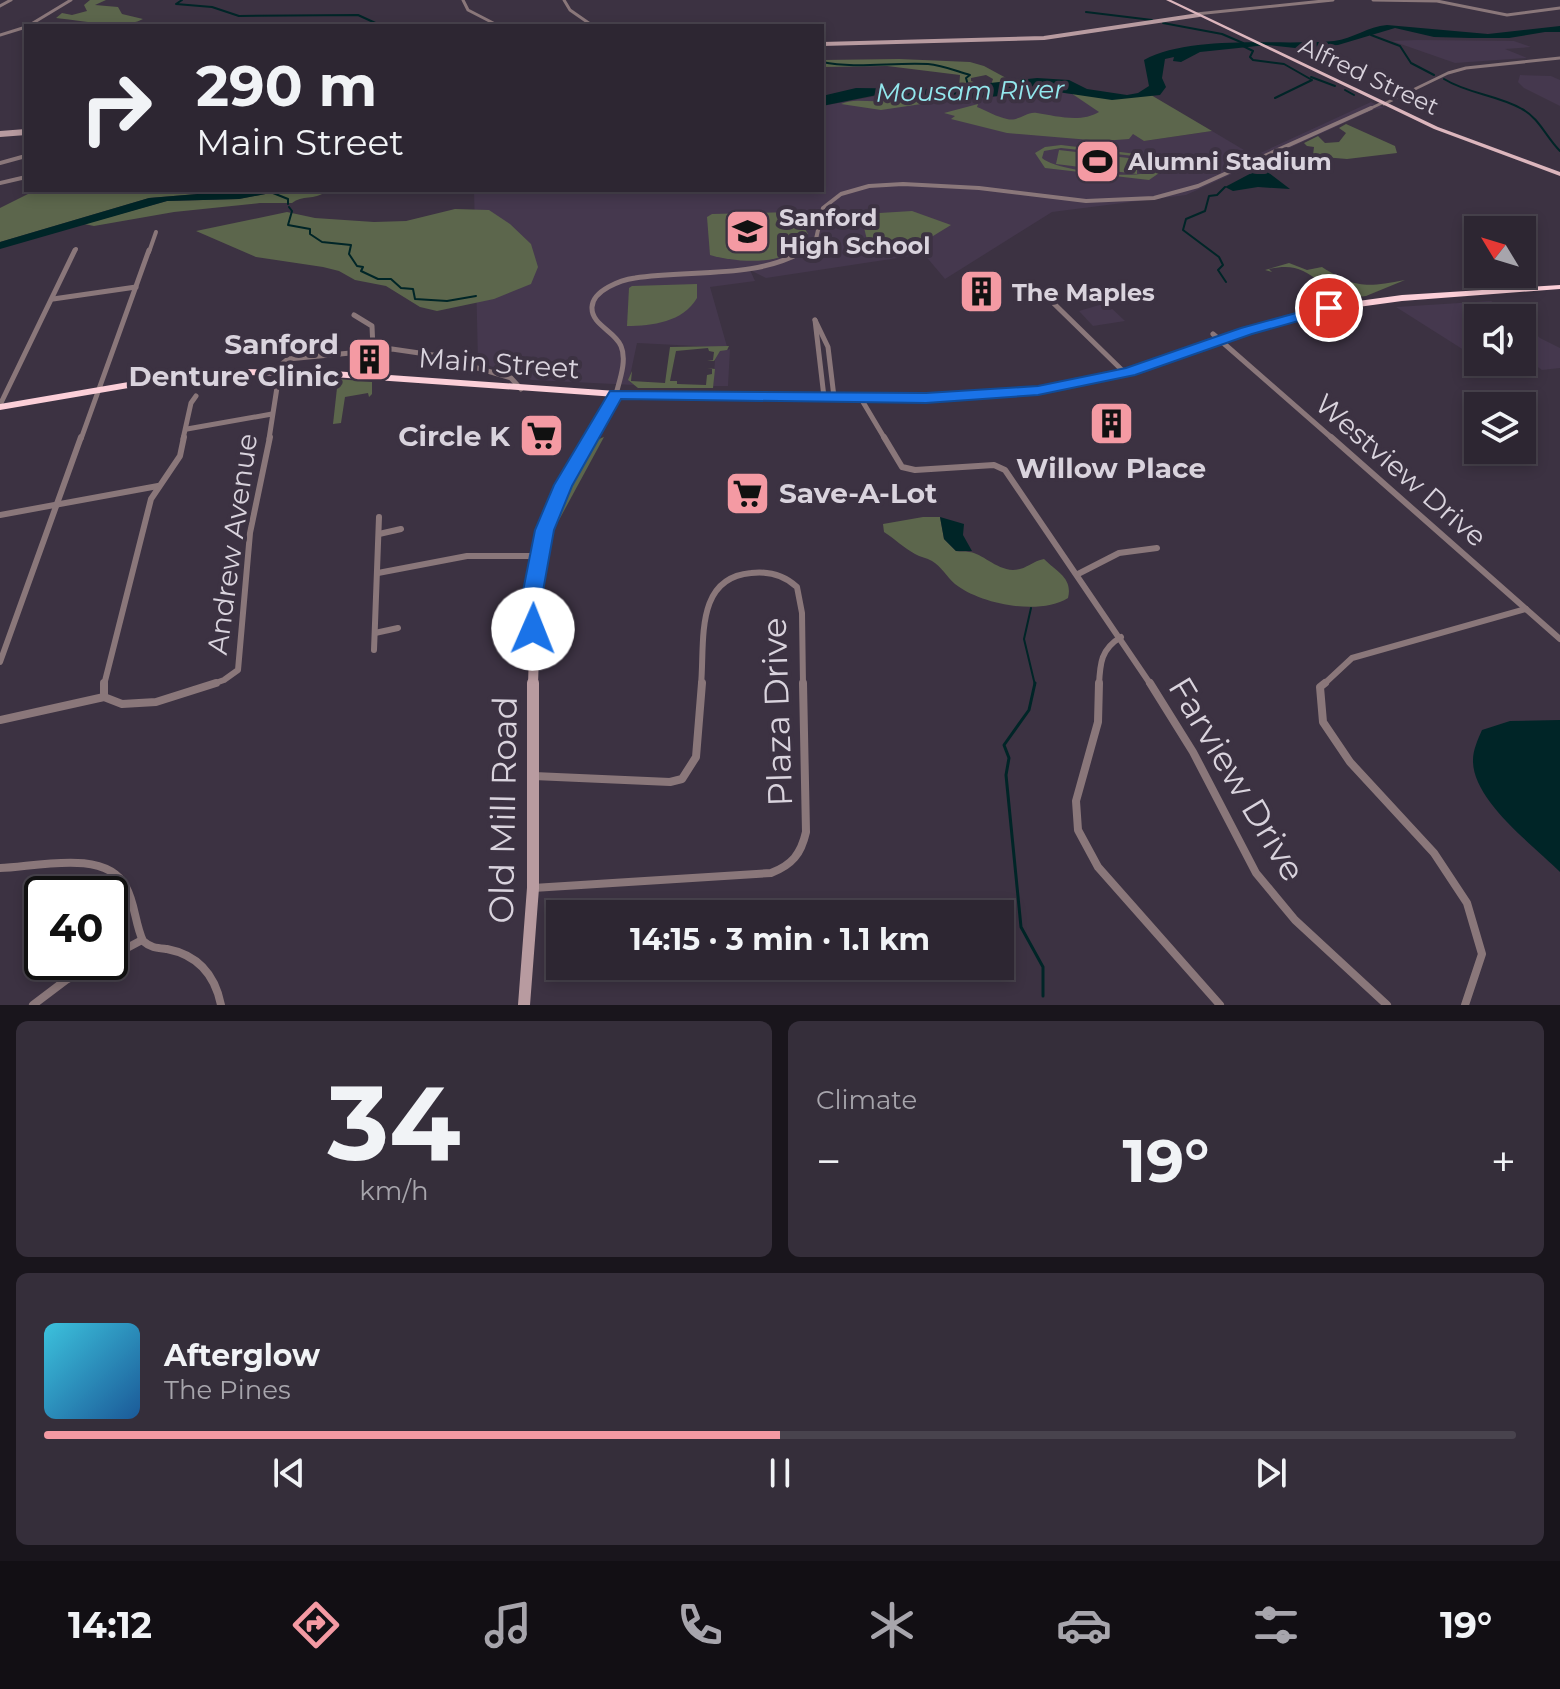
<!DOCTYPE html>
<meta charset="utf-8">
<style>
:root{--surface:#2d2632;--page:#352e3a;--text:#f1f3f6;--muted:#a7a5ac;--line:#48434d;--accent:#f49aa3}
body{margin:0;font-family:Montserrat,sans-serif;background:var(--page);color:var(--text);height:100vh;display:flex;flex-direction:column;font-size:30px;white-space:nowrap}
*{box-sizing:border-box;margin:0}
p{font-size:26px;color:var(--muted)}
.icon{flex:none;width:44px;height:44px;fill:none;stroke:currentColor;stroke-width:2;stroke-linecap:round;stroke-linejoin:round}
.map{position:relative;height:1005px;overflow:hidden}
.panel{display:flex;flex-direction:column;gap:16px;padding:16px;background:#19151c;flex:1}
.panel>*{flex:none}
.banner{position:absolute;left:24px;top:24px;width:800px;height:168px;border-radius:0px;box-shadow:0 4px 12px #0003,0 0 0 2px var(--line);background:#2d2632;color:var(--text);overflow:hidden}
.needle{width:52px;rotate:308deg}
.buttons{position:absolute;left:1464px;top:216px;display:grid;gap:16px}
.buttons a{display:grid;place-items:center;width:72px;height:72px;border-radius:0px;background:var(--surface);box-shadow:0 4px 12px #0003,0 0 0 2px var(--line);font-size:40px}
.speed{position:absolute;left:24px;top:876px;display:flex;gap:16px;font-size:40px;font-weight:700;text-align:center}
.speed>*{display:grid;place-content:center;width:104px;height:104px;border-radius:50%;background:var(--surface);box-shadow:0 4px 12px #0003,0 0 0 2px var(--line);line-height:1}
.speed .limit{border:4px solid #111;border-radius:12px;background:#fff;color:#111}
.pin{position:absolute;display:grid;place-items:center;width:68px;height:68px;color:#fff;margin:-34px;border:4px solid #fff;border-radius:50%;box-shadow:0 2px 8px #0007}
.me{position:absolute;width:88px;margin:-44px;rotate:1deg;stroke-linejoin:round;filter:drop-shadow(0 0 6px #0008)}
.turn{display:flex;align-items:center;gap:28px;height:168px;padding:0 40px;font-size:36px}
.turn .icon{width:104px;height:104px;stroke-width:2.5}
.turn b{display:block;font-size:56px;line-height:68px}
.big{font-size:60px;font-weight:700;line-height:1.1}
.panel .card{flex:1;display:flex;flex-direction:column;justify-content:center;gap:12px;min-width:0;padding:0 28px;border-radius:12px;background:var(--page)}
.panel .dial{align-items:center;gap:0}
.dial b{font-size:104px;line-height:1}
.song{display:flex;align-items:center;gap:24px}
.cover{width:96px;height:96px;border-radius:12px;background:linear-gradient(135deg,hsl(190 70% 55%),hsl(210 70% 35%))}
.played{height:8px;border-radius:4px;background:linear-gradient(90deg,var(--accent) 50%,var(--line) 50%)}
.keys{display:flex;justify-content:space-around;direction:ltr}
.heat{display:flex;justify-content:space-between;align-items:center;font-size:44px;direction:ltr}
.panel .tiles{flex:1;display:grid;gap:16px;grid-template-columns:1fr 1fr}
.card:last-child{grid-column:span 2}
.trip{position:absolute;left:546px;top:900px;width:468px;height:80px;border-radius:0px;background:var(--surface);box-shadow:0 4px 12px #0003,0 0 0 2px var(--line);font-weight:700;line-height:80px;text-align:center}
.dock{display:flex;height:128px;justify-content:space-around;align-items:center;background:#120f14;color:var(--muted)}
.dock .icon{width:56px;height:56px}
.dock .active{color:var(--accent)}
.dock b{font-size:36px;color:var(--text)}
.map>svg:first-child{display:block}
.built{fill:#45384e}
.green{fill:#5c664c;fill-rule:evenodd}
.water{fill:#002527}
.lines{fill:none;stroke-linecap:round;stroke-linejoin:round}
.stream-far1{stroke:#002527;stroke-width:2}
.stream{stroke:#002527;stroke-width:3}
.street-far4{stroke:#8a777a;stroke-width:3}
.street-far3{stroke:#8a777a;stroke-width:4}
.street-far2{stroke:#8a777a;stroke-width:5}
.street-far1{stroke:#8a777a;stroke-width:6}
.street{stroke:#8a777a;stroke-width:8}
.secondary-far4{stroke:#b89ba0;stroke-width:4}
.secondary-far3{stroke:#b89ba0;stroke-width:6}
.secondary-far2{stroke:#b89ba0;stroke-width:7}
.secondary-far1{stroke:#b89ba0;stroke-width:10}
.secondary{stroke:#b89ba0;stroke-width:12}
.primary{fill:#dcb6bd;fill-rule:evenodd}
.highway{fill:#fccfd8;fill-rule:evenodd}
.route{fill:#1a73e8;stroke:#114b97;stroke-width:2}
.labels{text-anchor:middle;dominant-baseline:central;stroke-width:8;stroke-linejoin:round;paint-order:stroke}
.far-street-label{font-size:24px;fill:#d9d3dd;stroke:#3c3242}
.far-poi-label{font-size:24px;font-weight:bold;fill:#d9d3dd;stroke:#3c3242;text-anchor:start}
.far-water-label{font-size:26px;font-style:italic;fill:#93e8ee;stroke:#3c3242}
.poi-label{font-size:28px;font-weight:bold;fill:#d9d3dd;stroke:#3c3242;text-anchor:end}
.street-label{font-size:28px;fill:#d9d3dd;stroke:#3c3242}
.near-street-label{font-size:34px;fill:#d9d3dd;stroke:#3c3242}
</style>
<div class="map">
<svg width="1560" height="1005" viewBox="0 0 1560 1005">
<rect width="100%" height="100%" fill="#3c3242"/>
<!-- built -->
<g class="built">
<path d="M1417,40L1514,41L1531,47L1505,49L1527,58L1455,63L1392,41Z"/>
<path d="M1520,75L1551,76L1560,80V106L1524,88L1518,82Z"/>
<path d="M1048,91L1073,94L1144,141L1212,131L1254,156L1371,102L1384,108L1375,109L1186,195L1052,212L945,279L924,254L766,278L750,270L755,281L710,287L728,350L730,349L728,386H713L716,347L637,343L629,381L634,385L532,380L478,362L474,190H822V106L876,96L942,102Z"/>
<path d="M1491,301L1516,318H1478V351L1467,352L1396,307Z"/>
<path d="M1106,303L1125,321L1093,326L1079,311Z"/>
<path d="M1522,322L1540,338L1560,348V368L1542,370L1522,356Z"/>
</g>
<!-- green -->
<g class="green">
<path d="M90,0H106L95,5L118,7L122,14L143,19C123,30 79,20 56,18L62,13L72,15L87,11L84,5Z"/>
<path d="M899,59L970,62L984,66L1008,79L1028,80L991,85L993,79L986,75L971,78V81L984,86L959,88L960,75L887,66L822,67V60Z"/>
<path d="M1062,87L1109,97L1151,95L1212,131L1144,141L1133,134L1129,139L1102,141L1007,133L951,119L955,116L944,113L978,104L977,107C987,111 997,117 1007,119C1019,122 1026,111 1037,113C1056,116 1081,123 1099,112Z"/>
<path d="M877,95L935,102L881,110L841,104C855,97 872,104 887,100Z"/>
<path d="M1346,124L1395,146L1397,153L1347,159L1299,155H1313L1314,147L1307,146L1304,143L1318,136L1325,143L1339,142L1346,133L1339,128Z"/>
<path d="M1061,145L1137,154L1160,164L1162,171L1149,180L1045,168L1035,153L1045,147ZM1061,148L1143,157L1153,164L1155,170C1140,181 1056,171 1042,158L1044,151Z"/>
<path d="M1059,150L1137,159V174L1056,164Z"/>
<path d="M36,190H246L149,198L0,242V208Z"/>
<path d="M286,190L325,192C315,200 302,195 292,203H260L174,212L94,226L84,224L167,201L239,199Z"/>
<path d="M455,209L489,210L510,224L531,244L538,267L531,284L494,299L437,311L420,307L386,286L355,280L339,271L323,267L256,257L196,231L287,212L315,218L374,222L406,221Z"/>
<path d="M912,211L951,225L902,255L867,240L861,215L863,214Z"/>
<path d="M795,212L808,234C795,268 738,263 710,255L707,217L712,214Z"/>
<path d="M1289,263L1307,270L1322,267C1356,289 1367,287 1405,280L1366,296L1336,300L1320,286L1322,283C1302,269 1294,264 1269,269L1272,272L1265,270Z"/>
<path d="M697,284V298C683,322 652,326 627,326L629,288L632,286Z"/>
<path d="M729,346L727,350L720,351L714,361L707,360H713L714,352L709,351L708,348L676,351L670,381H677V384L706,385L707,375L712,374V369L707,368L715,369L713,388H638L628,380L632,371L631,381L665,383L670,347Z"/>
<path d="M338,379L372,382V394L369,397L368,393L345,397L341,423L333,424Z"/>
<path d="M604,437L559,520L556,521C554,506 588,440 604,437Z"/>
<path d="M923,517H940L944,539L956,551C960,552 965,551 969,552C982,553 995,569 1013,570C1026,570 1032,561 1044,559C1057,572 1073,578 1068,598C1039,616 980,604 955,584C947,577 941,566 932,561C927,558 920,557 915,554C904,548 895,539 884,532L883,524Z"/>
</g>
<!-- water -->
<g class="water">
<path d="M1387,25L1488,34L1560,26V32H1545L1509,38H1470L1434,37L1395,28L1338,45L1295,48L1267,45L1200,52L1181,62L1173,61L1174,57L1165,59L1162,78L1166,87L1160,95L1112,100L1051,91L935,102L877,95L822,106V96L856,88L934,89L1037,78L1069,80L1087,89L1127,95L1138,93L1149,86L1144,60C1192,34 1280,46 1334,41C1353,39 1368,26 1387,25Z"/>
<path d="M1259,169L1265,170L1290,189L1258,187L1233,191L1225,187Z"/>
<path d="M246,190H286L239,199L167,201L0,249V242L149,198Z"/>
<path d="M940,517L964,524L963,535L972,551H956L944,539Z"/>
<path d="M1560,720V872C1534,846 1472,800 1473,760C1473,750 1478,739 1482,730L1510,721Z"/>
</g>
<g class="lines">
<!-- stream-far1 -->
<g class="stream-far1">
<path d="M182,0L176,4L212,7L239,16L358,15L382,26"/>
<path d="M1086,12L1152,20"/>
<path d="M1163,23L1222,34L1243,43"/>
<path d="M1371,35L1400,46L1411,63L1434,75"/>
<path d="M1243,46L1253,51L1250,57L1253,60L1284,64L1312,80L1275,98"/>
<path d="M822,62C856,69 893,62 928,64C942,65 956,71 970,75L966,78L969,89"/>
<path d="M1311,77L1335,86"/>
<path d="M1444,79C1468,94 1498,95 1522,109C1539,118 1546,137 1560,151"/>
<path d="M1345,90L1354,95"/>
<path d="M1225,187L1217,195L1209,196L1205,211L1186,219L1183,230L1219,257L1223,265L1218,270L1226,282"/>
<path d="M273,193L288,199V204"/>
<path d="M289,207L292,211L288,225L310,229V234L322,242L351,245L349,254L357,266L363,267L361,271L378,279H391L401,288L413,289L415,299L447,301L476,296"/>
<path d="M1031,608L1024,639L1035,685"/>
</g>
<!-- stream -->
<path class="stream" d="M1035,683L1029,710L1004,745L1009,758L1006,775L1021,927L1043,967V996"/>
<!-- street-far4 -->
<g class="street-far4">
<path d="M463,0L468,10L499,26"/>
<path d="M564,0L570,10L593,26"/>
<path d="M1373,0L1437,1L1507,15L1560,8"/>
<path d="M0,6L11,0"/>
<path d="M1196,14L1333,0"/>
<path d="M28,26L71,0"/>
<path d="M0,35L26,27"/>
<path d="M1384,104L1448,73L1466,68L1560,58"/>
<path d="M1367,110L1382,103"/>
</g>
<!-- street-far3 -->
<g class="street-far3">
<path d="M0,163L22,157"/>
<path d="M0,183L26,177"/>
<path d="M74,252L76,249"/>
<path d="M149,252L156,232"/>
<path d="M802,252L816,239L823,208L841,194L869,186L903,184L979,188L1086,201L1154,198L1198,186L1371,108"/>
</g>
<!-- street-far2 -->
<g class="street-far2">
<path d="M1040,290L1125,373"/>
<path d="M53,299L136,287"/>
<path d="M354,315L372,326L373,349"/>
<path d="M815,320L828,347L834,397"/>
<path d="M815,320L824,397"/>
<path d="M1213,334L1333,439"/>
<path d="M272,372L288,359L392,349L433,355L511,378L521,389"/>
<path d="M616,394C620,379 627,360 621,346C615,331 591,325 592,307C593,290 621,280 635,278C689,269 756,280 805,250"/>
<path d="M860,397L885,439"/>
<path d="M0,405L75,250"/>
<path d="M187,429L272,414"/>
<path d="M81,439L149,250"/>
<path d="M183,439L191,403L196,396"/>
<path d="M269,439L278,381L284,372"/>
</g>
<!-- street-far1 -->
<g class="street-far1">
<path d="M884,437L902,467L915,470L994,465L1005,470L1151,685"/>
<path d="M1331,437L1560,639"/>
<path d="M0,515L158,486"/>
<path d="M379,534L401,529"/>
<path d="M378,573L467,556H537"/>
<path d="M1078,574L1119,553L1157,548"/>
<path d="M375,633L398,628"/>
<path d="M374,650L379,517"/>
<path d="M0,662L81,437"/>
<path d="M104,685L151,499L180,456L184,437"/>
<path d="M210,685L224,680L238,670L250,533L270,437"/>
<path d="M701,685C705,642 694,578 751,573C768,571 784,575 797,587L802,613L803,685"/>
<path d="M1099,685C1100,663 1101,649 1121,637"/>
<path d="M1323,685L1352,658L1526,609"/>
</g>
<!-- street -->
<g class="street">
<path d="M104,683V697"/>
<path d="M1099,683L1098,722L1076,801L1078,830L1098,867L1220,1005"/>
<path d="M1150,683L1193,752L1256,873L1295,920L1387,1005"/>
<path d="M1325,683L1320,687L1323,722L1350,762L1434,853L1467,903L1482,954L1465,1005"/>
<path d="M0,720L104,697L122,704L156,702L216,683"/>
<path d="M534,776L670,782L682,779L696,757L702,683"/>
<path d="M0,868C35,867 106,848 126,887C135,903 135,924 143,941C151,948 157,948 167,949C198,955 215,975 221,1005"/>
<path d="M533,888L771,873C792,865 801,854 806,832L803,683"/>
<path d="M110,957L142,940"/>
<path d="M33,1005L66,980L100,962"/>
</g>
<!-- secondary-far4 -->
<path class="secondary-far4" d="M822,44L1044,38L1199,15"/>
<!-- secondary-far3 -->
<path class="secondary-far3" d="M0,134L26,132"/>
<!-- secondary-far2 -->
<path class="secondary-far2" d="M590,439L616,394"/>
<!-- secondary-far1 -->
<path class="secondary-far1" d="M533,685L537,556L557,498L591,437"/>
<!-- secondary -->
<path class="secondary" d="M524,1005L533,888V683"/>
<!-- primary -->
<path class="primary" d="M1166,0H1171L1438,127L1560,172V176L1434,129Z"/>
<!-- highway -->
<path class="highway" d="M1560,285V289L1402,301L1329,311L1278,324L1132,374L1062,390L1007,397L926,401L616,397L319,376L243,375L146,385L0,410V404L146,379L243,369L319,370L616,391L926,395L1007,391L1062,384L1126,370L1272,320L1329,305L1402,295Z"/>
</g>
<!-- route -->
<path class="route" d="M1329,304L1336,308L1334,311L1252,334L1135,375L1038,395L926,403L621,399L572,486L554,530L543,591V629L540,635L533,638L526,635L523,629V591L535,530L554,485L610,391L926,393L1038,386L1126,368L1241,328Z"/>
<!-- icons -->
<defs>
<symbol id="stadium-square" viewBox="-11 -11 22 22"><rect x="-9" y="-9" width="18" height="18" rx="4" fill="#f49aa3" stroke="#3c3242"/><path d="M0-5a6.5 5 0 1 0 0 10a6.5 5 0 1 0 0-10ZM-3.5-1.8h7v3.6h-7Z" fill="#111"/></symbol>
<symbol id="school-square" viewBox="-11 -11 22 22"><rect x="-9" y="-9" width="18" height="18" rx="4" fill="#f49aa3" stroke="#3c3242"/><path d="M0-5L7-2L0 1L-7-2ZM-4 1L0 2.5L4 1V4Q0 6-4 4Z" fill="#111"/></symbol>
<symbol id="building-square" viewBox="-11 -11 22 22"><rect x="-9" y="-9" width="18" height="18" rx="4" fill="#f49aa3" stroke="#3c3242"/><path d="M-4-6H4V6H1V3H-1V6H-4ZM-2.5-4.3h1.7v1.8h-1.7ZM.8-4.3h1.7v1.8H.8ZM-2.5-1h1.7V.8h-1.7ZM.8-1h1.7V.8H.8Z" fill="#111"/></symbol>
<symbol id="supermarket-square" viewBox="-11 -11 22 22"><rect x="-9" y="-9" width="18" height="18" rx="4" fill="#f49aa3" stroke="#3c3242"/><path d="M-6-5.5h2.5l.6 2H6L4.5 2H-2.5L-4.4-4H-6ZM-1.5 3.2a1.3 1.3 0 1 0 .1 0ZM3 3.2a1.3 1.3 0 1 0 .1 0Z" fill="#111"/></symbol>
</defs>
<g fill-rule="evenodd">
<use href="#stadium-square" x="1072" y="136" width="51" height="51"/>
<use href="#school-square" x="722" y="206" width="51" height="51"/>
<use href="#building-square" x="956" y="266" width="51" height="51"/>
<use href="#building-square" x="344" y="334" width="51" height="51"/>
<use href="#building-square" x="1086" y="398" width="51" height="51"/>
<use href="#supermarket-square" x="516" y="410" width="51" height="51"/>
<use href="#supermarket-square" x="722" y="468" width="51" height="51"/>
</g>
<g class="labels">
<!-- far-street labels -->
<g class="far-street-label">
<text transform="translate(1369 76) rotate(25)">Alfred Street</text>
</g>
<!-- far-poi labels -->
<g class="far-poi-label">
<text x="1128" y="161">Alumni Stadium</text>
<text x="779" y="217">Sanford<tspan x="779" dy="28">High School</tspan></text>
<text x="1012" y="292">The Maples</text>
</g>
<!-- far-water labels -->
<g class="far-water-label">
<text transform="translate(970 91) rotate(-1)">Mousam River</text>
</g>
<!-- poi labels -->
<g class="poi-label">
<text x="339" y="344">Sanford<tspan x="339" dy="32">Denture Clinic</tspan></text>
<text x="510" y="436">Circle K</text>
<text x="1111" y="468" text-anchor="middle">Willow Place</text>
<text x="779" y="493" text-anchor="start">Save-A-Lot</text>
</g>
<!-- street labels -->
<g class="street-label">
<text transform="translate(499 363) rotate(4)">Main Street</text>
<text transform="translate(1401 470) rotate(41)">Westview Drive</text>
<text transform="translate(232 544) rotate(-82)">Andrew Avenue</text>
</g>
<!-- near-street labels -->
<g class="near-street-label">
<text transform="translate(777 712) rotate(-92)">Plaza Drive</text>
<text transform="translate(1237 779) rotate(59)">Farview Drive</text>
<text transform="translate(503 810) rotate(-89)">Old Mill Road</text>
</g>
</g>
</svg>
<div class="buttons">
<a><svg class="needle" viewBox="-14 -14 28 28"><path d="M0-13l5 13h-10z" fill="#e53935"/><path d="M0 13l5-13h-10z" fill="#a7a5ac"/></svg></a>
<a><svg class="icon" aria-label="sound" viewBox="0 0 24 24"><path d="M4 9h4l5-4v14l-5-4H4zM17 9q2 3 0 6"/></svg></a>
<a><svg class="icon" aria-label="layers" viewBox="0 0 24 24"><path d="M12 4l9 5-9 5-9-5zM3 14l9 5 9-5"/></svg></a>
</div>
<div class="speed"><div class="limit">40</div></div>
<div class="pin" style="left:1329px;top:308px;background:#d93025"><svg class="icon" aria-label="arrive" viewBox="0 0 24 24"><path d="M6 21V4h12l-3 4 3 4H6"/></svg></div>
<svg class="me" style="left:533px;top:629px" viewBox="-20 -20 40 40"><circle r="19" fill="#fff"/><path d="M0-13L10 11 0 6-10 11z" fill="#1a73e8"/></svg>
<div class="trip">14:15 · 3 min · 1.1 km</div>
<div class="banner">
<div class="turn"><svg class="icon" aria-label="right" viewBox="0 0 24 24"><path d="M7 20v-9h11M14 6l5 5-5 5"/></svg><div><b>290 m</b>Main Street</div></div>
</div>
</div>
<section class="panel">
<div class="tiles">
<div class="card dial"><b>34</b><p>km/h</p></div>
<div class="card"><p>Climate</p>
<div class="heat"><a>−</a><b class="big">19°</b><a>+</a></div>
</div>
<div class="card">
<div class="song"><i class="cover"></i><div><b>Afterglow</b><p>The Pines</p></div></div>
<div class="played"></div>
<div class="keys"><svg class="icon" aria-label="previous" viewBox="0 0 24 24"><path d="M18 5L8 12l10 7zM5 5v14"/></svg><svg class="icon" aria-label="pause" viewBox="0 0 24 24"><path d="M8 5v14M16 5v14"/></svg><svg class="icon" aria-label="next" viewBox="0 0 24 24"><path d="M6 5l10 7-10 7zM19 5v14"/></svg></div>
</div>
</div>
</section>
<nav class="dock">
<b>14:12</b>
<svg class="icon active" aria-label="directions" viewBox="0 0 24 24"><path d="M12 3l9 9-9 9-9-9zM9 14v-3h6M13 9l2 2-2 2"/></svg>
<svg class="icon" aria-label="music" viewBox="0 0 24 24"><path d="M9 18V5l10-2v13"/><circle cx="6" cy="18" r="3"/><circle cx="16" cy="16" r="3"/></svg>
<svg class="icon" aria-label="phone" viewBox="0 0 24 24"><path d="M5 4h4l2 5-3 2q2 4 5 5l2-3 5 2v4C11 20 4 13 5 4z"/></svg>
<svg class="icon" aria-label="climate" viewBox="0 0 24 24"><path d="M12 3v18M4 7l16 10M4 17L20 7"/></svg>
<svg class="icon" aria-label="car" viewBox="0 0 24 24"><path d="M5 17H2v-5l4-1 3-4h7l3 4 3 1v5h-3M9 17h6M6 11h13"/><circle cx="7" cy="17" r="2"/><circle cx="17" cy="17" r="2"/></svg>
<svg class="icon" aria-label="filters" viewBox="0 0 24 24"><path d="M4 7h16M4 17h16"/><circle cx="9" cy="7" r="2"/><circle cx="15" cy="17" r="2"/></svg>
<b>19°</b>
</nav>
